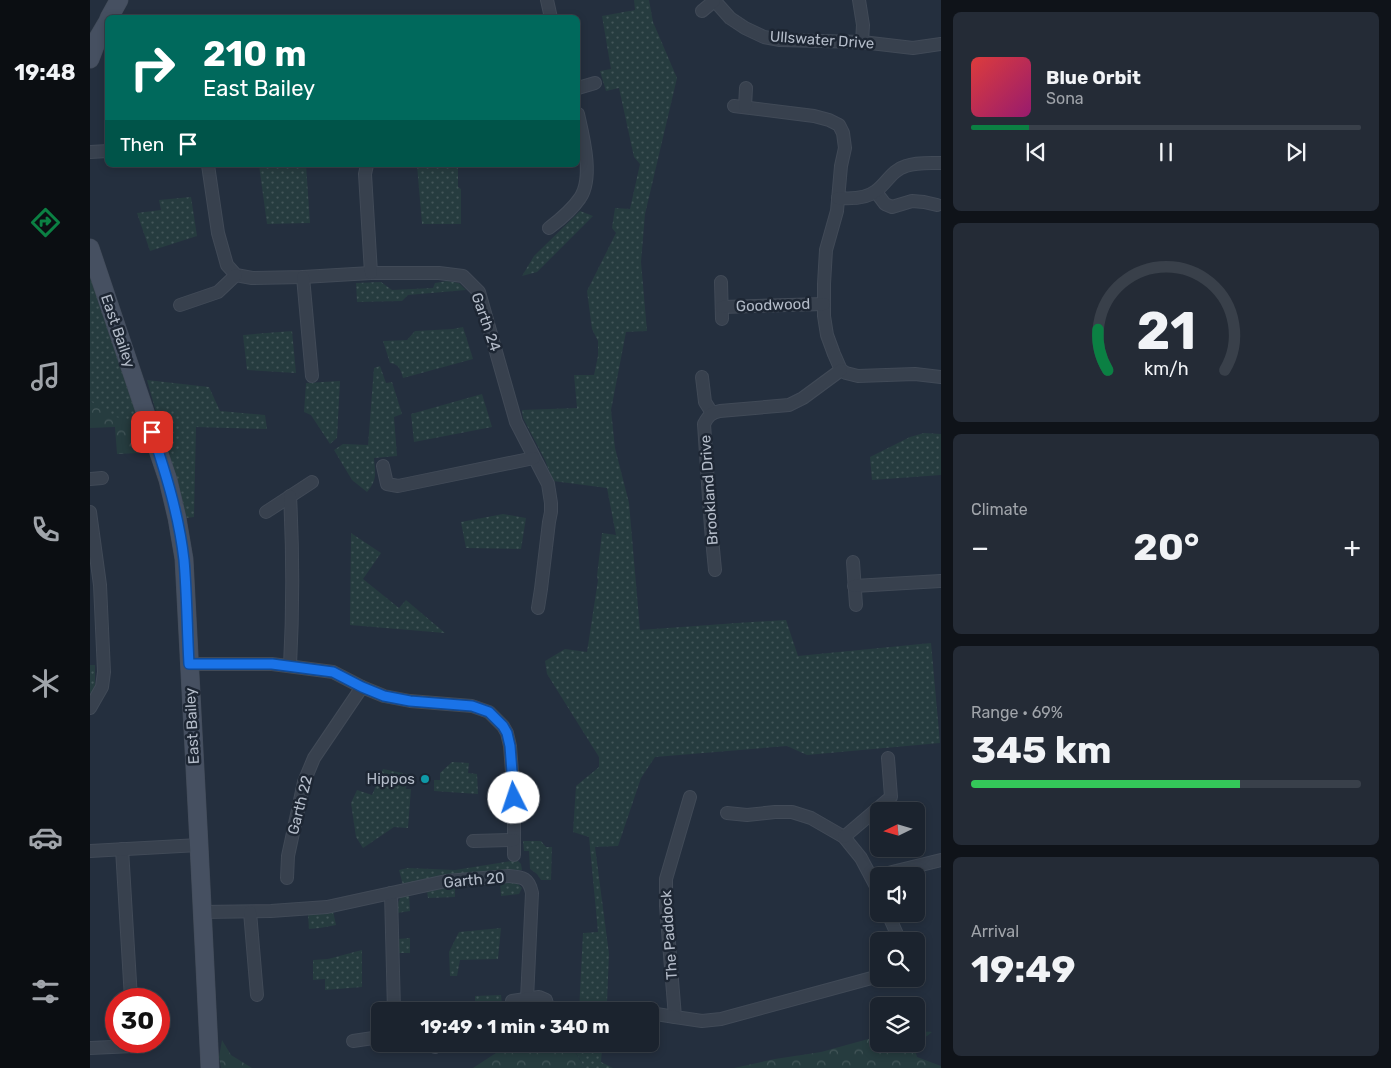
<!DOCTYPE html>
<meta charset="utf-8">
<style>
:root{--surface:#1b232e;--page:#242b36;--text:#f1f3f6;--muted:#a0a4aa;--line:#39404a;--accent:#0b8043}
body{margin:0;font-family:Rubik,sans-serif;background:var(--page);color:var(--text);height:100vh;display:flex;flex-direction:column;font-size:19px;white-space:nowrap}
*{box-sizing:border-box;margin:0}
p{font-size:16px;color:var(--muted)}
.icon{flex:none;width:28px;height:28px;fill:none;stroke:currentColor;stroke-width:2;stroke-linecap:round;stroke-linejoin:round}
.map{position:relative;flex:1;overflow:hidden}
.drawer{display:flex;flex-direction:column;gap:12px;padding:12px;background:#0f1319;width:450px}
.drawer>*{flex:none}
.hud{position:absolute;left:15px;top:15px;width:475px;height:152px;border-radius:8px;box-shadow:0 2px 8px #0003,0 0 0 1px var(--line);background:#00695c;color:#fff;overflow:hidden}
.needle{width:32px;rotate:265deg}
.controls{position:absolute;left:780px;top:802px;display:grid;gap:10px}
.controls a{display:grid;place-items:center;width:55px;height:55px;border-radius:8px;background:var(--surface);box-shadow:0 2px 8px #0003,0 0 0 1px var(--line);font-size:25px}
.speed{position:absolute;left:15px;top:988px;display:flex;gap:10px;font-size:25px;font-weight:700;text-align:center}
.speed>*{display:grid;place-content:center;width:65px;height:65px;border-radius:50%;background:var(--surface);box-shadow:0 2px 8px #0003,0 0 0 1px var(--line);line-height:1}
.speed .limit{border:8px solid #d22;background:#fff;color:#111}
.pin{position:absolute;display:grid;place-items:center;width:42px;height:42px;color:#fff;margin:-21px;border-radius:10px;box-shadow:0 2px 8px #0006}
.me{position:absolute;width:55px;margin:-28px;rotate:356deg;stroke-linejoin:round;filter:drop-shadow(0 0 4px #0008)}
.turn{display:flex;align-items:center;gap:18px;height:105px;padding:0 15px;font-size:22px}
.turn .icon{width:65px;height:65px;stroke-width:2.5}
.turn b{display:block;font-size:35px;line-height:42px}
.then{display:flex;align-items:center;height:48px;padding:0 15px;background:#0003;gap:10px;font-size:19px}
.big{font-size:38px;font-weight:700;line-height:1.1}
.drawer .card{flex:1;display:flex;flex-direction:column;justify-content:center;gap:8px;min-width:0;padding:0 18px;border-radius:8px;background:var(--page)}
.drawer .dial{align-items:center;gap:0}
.dial svg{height:130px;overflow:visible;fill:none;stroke:var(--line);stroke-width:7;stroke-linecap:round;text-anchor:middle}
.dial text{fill:var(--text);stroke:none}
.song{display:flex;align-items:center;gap:15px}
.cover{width:60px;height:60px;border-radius:8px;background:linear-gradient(135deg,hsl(0 70% 55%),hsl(320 70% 35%))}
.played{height:5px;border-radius:2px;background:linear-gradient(90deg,var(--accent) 15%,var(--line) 15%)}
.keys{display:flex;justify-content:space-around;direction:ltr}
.heat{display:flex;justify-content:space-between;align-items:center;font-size:28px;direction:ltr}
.charge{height:8px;border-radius:4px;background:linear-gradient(90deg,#34c759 69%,var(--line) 0)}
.trip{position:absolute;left:281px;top:1002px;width:288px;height:50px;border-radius:8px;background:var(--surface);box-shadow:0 2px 8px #0003,0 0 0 1px var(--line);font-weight:700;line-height:50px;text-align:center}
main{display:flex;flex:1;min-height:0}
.dock{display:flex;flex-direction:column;width:90px;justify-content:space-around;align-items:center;background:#0b0e12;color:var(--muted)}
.dock .icon{width:35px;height:35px}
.dock .active{color:var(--accent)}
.dock b{font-size:22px;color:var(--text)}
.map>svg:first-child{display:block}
.grass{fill:url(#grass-dots)}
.forest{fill:url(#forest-crowns)}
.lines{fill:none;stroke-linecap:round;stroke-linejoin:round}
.street-casing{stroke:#414a57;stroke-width:14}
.secondary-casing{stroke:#414a57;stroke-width:19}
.street{stroke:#38414e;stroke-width:12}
.secondary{stroke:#465061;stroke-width:18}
.route-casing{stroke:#114b97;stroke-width:12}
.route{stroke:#1a73e8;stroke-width:9}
.culture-dot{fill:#0f9aa8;stroke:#1d2633;stroke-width:2}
.labels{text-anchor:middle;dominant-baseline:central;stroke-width:5;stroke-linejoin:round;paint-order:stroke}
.street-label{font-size:15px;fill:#b4bcc9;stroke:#1d2633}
.poi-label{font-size:15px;fill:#b4bcc9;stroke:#1d2633;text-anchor:end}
</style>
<main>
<nav class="dock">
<b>19:48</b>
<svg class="icon active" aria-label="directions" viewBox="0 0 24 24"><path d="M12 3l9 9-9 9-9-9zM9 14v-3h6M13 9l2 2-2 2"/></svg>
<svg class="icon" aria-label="music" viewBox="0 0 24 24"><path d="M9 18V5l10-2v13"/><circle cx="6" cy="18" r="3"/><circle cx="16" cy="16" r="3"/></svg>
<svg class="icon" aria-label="phone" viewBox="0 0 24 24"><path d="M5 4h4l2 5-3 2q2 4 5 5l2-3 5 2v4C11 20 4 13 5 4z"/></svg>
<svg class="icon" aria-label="climate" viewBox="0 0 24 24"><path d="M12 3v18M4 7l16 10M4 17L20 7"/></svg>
<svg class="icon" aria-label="car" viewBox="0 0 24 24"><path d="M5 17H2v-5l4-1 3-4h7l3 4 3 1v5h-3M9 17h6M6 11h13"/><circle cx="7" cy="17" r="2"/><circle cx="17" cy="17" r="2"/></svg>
<svg class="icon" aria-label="filters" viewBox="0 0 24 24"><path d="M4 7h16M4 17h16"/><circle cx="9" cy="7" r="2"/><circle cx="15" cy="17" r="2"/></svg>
</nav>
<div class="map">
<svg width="851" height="1068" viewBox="0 0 851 1068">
<defs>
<pattern id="grass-dots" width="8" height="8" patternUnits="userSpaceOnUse" patternTransform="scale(1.25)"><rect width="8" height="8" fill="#263c3f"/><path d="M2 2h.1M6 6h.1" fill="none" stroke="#435659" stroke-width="1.8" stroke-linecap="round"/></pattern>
<pattern id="forest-crowns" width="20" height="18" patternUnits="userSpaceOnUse" patternTransform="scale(1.25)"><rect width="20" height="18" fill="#263c3f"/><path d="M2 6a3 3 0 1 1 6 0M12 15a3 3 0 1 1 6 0" fill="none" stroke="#435659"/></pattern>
</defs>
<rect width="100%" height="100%" fill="#242f3e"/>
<!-- grass -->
<g class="grass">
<path d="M544,0H559L563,22L587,78L555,214L551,262L557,331L536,332L521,410L525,448L539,503L550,630L647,623L696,620L708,656L841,643L850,743L717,755L697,746L565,757L551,778L528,846L505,847L519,954L517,1002L536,1001L532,1011H489L493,933L508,932L499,837L483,832L486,786L509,767V757L457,674L455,661L475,649L497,652L508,580L507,576L512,533L526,535L517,488L463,481L455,460L433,418L432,410L487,408L484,375H504L508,356V341L502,329L497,291L526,233L522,228L525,208L540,209L550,164L544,157L529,88L516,91L510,71L521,69L512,16L545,10Z"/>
<path d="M169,165H216L220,223L177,224Z"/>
<path d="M327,165H368V187L371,189V224H332Z"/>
<path d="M101,197L107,236L60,251L47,213L71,210L69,200Z"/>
<path d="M490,211L503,216L447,272L432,276L444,256Z"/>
<path d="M0,277L50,425L41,428C35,419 34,420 24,417C16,414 7,406 0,401Z"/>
<path d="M357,281L369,283L376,290L318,295L312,301L267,302L266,283L291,282L302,290L343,288L345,283Z"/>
<path d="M373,327L383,359L313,378C311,370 309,364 300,363L293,341L317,340L325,331L363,329Z"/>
<path d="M202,331L206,373L157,370L153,335Z"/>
<path d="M290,366L296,383L302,382L312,414L304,417L307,456L284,458C285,473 288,479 277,492L262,480L244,450L253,444L278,445L284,368Z"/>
<path d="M57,380L119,387L130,411L175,415L177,429L106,427L104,517L96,518Z"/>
<path d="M250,381L247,438L240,444L221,415L214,412L216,383Z"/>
<path d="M392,394L402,427L324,442L321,414Z"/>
<path d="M834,433L851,434V475L782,480L780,457L820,437Z"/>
<path d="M413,514L436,518L431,549L376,548L371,522Z"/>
<path d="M261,533L291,553L273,579L309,608L316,600L355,633L260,625Z"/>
<path d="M0,665H5V688L0,694Z"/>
<path d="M362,762L379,763L378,773L387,774L388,794L344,791V780H350V773Z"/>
<path d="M293,769L317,774L316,789H321L318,828L304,827L273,848L266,837L261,803L267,790L282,795Z"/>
<path d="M433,841H451L456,847H462L461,880H451L447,874L440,869L439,851H434Z"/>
<path d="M427,860L431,864L432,870L352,876L313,885L309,870L318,868L365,870Z"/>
<path d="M410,882L427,883L432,888L429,894L411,896Z"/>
<path d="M365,886V897L338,898L337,891Z"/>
<path d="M319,894L320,911L307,913C307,906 308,902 311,896Z"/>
<path d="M243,911L246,925L230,928L219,929L218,915Z"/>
<path d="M411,928L408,959L370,960L367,976H360L359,952L369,932Z"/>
<path d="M320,938V953H308V939Z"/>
<path d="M272,950V987L235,990V979L223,980V960L238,959Z"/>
<path d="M411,995L413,1011H385V996Z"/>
<path d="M487,1044H514L512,1047L511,1062L523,1068H495L486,1053Z"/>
</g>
<!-- forest -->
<g class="forest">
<path d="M0,401L25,417L31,418L37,421L41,428L50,453L27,454L25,427L0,428Z"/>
<path d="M826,1031L842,1032L824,1046L827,1057L851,1066V1068H644L685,1059L731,1052L789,1036V1044H826Z"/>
<path d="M132,1040L141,1055L162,1068H131L129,1057Z"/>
<path d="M453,1044H480L495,1068H383L406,1053Z"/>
</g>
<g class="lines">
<defs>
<g id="street">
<path d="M457,0L461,18"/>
<path d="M624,0L640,18L655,28L674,37L690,40L772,42L823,48L851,44"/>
<path d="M769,0L773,25L772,42"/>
<path d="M612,11L624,1"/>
<path d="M488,88L505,83"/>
<path d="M644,106L724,116L739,120L749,125L753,133L755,148L751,166L747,211L736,250L734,284V316L737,335L744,354L751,370L756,373L768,376L825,374L851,377"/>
<path d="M655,107L656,88"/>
<path d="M0,152L18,151"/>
<path d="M118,165L128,233L137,265L146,275L162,278L213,277L281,273H349L373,276L389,292L426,422L458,484L461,503V512L459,522L451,589L448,608"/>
<path d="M277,165L275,174L281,273"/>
<path d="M786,192L795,204L802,207L822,201L834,202L847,205"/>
<path d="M748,198C761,199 776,199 786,191C797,183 802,170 816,166C827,162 839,163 851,163"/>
<path d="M459,228C471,219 482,210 490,198C504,178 493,136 488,114"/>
<path d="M213,277L222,376"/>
<path d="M631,282L632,319"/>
<path d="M90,305L128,292L146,275"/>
<path d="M632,307L734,304"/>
<path d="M612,377L615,402L622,413"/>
<path d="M293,466L297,484L308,486L444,458"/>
<path d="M0,479L12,478"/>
<path d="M0,512L10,585L14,672L12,687L0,708"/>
<path d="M176,512L222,482"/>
<path d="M763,562L766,605"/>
<path d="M625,570L621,528L614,424C618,416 621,413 630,411L699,405L713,398L751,370"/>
<path d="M764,586L851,581"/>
<path d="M99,664H182L243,672L272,687L294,696L320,701L382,706L399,712L413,726L417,733L420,746L424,798V855"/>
<path d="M200,666C203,610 203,553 200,496"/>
<path d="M600,797L576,879V906L585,1017L612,1021L631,1019L789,976"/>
<path d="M637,813L657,815L685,812H702L721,818L754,837L771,858L789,892"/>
<path d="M754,837L801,797L798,758"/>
<path d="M383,841L424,840"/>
<path d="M32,849L41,999"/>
<path d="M0,851L109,845"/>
<path d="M793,876L802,872L851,860"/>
<path d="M197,878L198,856L214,782L224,758L272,687"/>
<path d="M301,893L304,1011"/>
<path d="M112,912L181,911L237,907L356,881L419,876C433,877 439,878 442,893L437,999"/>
<path d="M160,912L167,995"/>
<path d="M798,914L810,941"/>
<path d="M422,1001L449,997L456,1000L459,1011"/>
<path d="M560,1013L585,1017"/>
<path d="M263,1041L290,1037"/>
<path d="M344,1044L345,1047"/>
<path d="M0,1048L44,1046"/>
</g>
<g id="secondary">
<path d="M19,18L29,0"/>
<path d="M0,59L8,38L18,21"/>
<path d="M0,248L78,480L87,518L94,559L109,845L120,1068"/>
</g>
</defs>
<!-- street casing -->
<use href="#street" class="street-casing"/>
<!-- secondary casing -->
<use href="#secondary" class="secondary-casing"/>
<!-- street -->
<use href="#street" class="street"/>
<!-- secondary -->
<use href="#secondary" class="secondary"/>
</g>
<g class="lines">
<defs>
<path id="route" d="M62,432C76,474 89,516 94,560C97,594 97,629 99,664H182L243,672L272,687L294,696L320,701L382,706L399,712L413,726L417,733L420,746L424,798"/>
</defs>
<!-- route casing -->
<use href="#route" class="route-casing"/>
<!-- route -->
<use href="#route" class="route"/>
</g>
<!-- markers -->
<circle class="culture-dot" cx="335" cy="779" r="5"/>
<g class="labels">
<!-- street labels -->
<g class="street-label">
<text transform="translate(732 40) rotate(4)">Ullswater Drive</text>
<text transform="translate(683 305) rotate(-2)">Goodwood</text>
<text transform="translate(396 322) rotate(71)">Garth 24</text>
<text transform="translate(28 331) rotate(71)">East Bailey</text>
<text transform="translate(619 490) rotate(-94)">Brookland Drive</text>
<text transform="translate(102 726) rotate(-93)">East Bailey</text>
<text transform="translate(210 805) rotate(-76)">Garth 22</text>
<text transform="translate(384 880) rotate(-5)">Garth 20</text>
<text transform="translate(579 935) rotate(-94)">The Paddock</text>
</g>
<!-- poi labels -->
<g class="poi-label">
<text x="325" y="779">Hippos</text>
</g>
</g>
</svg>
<div class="controls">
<a><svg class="needle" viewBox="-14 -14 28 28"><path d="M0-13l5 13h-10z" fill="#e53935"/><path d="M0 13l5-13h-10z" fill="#a0a4aa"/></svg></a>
<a><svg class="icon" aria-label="sound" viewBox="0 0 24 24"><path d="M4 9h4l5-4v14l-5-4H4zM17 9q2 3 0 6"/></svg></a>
<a><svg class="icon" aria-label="search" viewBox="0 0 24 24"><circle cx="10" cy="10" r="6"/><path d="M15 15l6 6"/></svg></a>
<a><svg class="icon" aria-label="layers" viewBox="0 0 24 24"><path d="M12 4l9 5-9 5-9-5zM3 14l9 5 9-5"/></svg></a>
</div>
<div class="speed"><div class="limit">30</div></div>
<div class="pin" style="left:62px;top:432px;background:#d93025"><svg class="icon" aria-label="arrive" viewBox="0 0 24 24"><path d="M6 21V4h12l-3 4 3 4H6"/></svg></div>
<svg class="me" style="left:424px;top:798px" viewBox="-20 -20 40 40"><circle r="19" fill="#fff"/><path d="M0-13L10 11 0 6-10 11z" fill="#1a73e8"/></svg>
<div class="trip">19:49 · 1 min · 340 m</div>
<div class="hud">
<div class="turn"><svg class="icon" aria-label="right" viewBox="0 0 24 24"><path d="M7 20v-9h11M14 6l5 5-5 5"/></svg><div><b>210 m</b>East Bailey</div></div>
<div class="then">Then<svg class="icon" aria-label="arrive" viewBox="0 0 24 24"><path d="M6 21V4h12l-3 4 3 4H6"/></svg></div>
</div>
</div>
<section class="drawer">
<div class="card">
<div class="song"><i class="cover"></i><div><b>Blue Orbit</b><p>Sona</p></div></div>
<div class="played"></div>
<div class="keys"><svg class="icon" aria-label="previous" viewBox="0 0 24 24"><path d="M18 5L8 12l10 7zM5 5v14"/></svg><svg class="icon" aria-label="pause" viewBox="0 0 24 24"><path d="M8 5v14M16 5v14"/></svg><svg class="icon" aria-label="next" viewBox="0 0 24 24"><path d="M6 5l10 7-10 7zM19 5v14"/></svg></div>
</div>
<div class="card dial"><svg viewBox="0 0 100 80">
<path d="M14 69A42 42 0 1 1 86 69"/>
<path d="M14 69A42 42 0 0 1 8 44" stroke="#0b8043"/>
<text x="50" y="56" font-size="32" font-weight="700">21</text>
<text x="50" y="72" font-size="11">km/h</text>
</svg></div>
<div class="card"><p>Climate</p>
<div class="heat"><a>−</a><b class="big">20°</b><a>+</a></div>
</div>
<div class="card"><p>Range · 69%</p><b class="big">345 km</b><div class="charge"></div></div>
<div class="card"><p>Arrival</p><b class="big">19:49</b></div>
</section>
</main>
